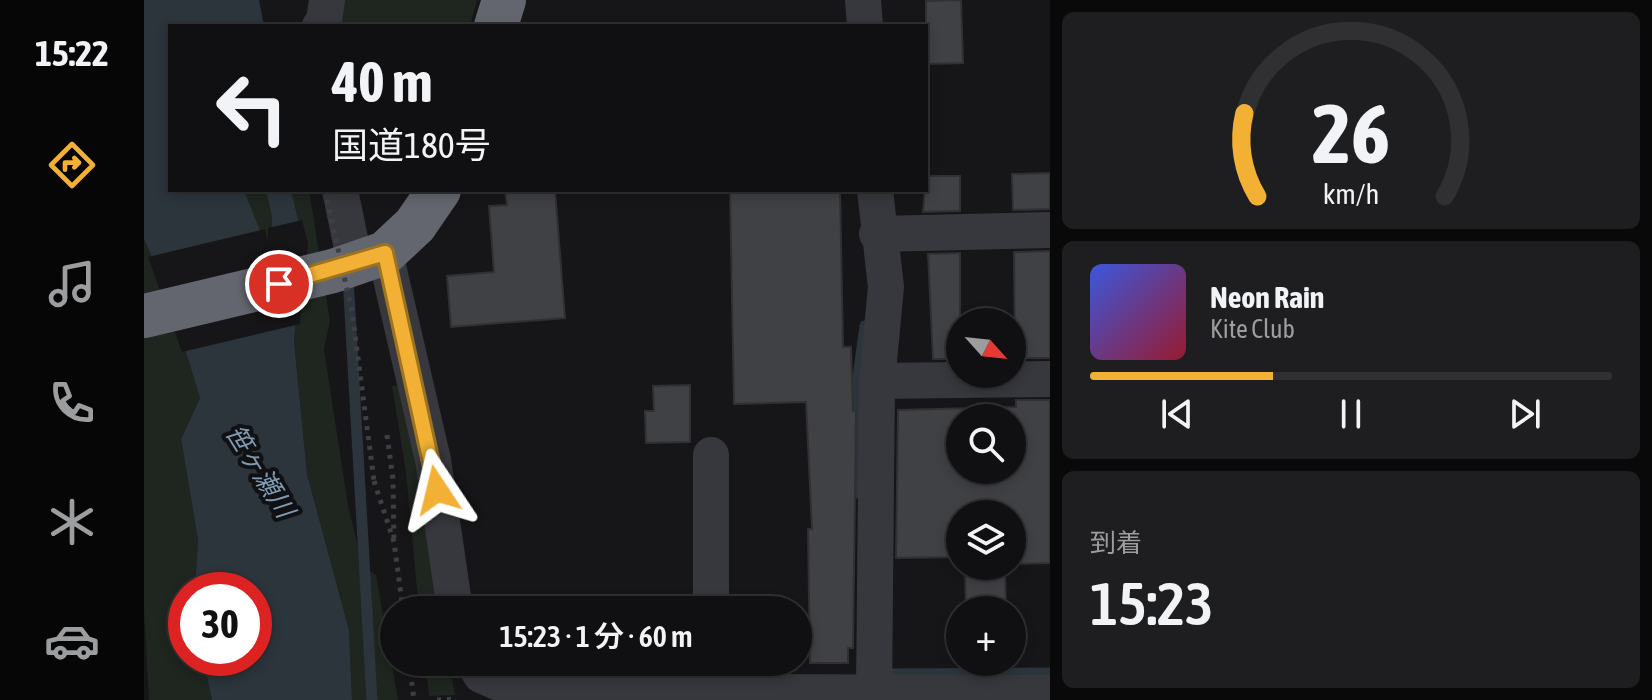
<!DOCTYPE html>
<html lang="ja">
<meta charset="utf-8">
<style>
:root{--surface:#101012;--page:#1e1e20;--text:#f1f3f6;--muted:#9c9d9f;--line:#303032;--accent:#f2b134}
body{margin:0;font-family:"Asap Condensed","Noto Sans JP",sans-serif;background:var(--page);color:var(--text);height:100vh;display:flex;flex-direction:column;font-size:30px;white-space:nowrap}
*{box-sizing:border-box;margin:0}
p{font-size:26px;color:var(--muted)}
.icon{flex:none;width:44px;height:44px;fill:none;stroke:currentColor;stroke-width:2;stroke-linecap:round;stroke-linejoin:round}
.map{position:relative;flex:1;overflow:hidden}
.drawer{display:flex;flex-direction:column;gap:12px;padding:12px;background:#09090a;width:602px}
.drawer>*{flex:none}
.guide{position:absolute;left:24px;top:24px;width:760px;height:168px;border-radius:0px;box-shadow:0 4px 12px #0003,0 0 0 2px var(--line);background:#101012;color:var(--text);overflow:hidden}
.needle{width:52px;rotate:117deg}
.controls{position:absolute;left:802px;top:308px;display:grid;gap:16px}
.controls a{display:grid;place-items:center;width:80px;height:80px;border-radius:50%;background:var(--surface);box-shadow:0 4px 12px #0003,0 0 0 2px var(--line);font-size:40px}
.speed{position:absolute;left:24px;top:572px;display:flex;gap:16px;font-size:40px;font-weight:700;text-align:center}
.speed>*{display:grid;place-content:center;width:104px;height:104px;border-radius:50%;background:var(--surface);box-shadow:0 4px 12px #0003,0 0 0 2px var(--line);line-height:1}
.speed .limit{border:12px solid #d22;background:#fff;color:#111}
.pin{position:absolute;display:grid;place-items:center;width:68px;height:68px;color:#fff;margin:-34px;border:4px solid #fff;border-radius:50%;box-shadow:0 2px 8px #0007}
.me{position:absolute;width:88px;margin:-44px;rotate:350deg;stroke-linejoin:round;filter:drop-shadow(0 0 6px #0008)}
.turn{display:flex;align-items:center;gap:28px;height:168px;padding:0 32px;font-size:36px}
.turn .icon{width:104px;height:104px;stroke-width:2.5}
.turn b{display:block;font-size:56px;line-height:68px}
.big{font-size:60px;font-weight:600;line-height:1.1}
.drawer .tile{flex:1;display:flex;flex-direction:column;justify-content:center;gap:12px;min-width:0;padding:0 28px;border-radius:12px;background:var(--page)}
.drawer .dial{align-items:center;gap:0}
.dial svg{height:208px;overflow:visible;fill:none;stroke:var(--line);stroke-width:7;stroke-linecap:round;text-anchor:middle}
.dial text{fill:var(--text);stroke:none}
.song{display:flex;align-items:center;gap:24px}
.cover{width:96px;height:96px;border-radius:12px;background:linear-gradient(135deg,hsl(230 70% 55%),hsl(350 70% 35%))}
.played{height:8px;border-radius:4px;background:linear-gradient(90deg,var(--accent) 35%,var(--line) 35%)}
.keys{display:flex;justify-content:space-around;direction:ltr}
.trip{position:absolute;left:236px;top:596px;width:432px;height:80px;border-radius:40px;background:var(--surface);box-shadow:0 4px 12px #0003,0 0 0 2px var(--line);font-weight:600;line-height:80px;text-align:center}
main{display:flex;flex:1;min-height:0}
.tabs{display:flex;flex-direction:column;width:144px;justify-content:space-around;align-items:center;background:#060607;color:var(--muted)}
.tabs .icon{width:56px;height:56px}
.tabs .on{color:var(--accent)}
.tabs b{font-size:36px;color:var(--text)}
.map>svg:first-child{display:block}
.green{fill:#1e261f}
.water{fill:#2c353c}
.pier{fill:#161618}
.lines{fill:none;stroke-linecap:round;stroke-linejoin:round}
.stream{stroke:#2c353c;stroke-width:11}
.building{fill:#404145;stroke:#303034;stroke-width:2;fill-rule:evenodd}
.path{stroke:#3d3f44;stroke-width:5;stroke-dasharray:4 6;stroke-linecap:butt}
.minor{stroke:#37383d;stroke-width:36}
.highway{stroke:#63666e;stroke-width:44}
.path-bridge{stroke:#3d3f44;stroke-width:5;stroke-dasharray:4 6;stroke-linecap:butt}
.route-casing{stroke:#9d7322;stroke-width:20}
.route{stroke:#f2b134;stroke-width:14}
.labels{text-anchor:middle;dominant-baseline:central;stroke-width:8;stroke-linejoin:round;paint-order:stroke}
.water-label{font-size:26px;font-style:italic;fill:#7f9bb3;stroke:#111113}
</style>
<main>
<nav class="tabs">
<b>15:22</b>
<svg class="icon on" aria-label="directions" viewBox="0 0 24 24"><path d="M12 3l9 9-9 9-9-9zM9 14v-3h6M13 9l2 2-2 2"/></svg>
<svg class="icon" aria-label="music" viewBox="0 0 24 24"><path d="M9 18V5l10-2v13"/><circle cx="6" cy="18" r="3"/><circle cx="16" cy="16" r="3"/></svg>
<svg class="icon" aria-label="phone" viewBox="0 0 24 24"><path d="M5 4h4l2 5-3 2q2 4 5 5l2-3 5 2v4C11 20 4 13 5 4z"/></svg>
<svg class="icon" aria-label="climate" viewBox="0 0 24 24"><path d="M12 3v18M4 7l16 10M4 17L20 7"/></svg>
<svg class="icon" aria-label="car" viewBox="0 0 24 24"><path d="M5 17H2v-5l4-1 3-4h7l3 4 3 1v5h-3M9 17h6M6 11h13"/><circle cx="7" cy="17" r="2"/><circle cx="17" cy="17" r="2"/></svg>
</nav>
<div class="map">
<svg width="906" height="700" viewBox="0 0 906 700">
<rect width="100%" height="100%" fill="#161618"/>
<!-- green -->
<g class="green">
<path d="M194,0H333L326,26H188Z"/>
<path d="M100,190H122L128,217L129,265Z"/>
<path d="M147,190H165L186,321L180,349L204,506L219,566L232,575L254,700H208L205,630L163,474L150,341L160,244Z"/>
<path d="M0,239L24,294L56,398L37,439L54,540L51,590H42V658H59L68,700H5L0,608Z"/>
<path d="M255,385L273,470L295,610H275L262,472L248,386Z"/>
<path d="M281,662H304L311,695L285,696Z"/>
</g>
<!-- water -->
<path class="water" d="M0,0H115L120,26H26V190H100L128,261V217L122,190H147L160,244L150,341L163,474L205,630L208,700H68L59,658H110V590H51L54,540L37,439L56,398L24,294L0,239Z"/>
<!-- pier -->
<path class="pier" d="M158,220L164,244L156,324L38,352L4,257L121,229L124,240V228Z"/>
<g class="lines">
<!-- stream -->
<g class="stream">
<path d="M204,277L228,700"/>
<path d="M714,493L713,384L721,326"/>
<path d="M736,667L748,674L906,673"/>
</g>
</g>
<!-- building -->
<g class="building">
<path d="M817,0L819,63L782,64V1Z"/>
<path d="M906,173V209L869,210L868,174Z"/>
<path d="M782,176H816V211L779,212Z"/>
<path d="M361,190H411L421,318L307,327L303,276L350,272L345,206L363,205Z"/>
<path d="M586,190H696L699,347H707L709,411H712L709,648H704V663H666L664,529H668L662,402L590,404Z"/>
<path d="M906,251V358H871L870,252Z"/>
<path d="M816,253V359H789L784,254Z"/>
<path d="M546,385V442L502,443L501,411H510L509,386Z"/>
<path d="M872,400H906V563L868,564V514H816V557L752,558L754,410L872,407ZM816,418H868V470H816Z"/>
<path d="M821,566H861L862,610H822Z"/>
</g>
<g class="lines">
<!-- path -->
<g class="path">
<path d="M243,435L249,479L250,542"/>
<path d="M230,481L250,542L259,610"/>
<path d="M265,662L270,700"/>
<path d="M293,700L310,699"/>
</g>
<!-- minor -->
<g class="minor">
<path d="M719,0L721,26"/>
<path d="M176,26L180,21L183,0"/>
<path d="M196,190L211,263"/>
<path d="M733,234L906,230"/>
<path d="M241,253L289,460L311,610"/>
<path d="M733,381L906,379"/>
<path d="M567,455V610"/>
<path d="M329,662L337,675L373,691L906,693"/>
<path d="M730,695L733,381L742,287L731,190"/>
</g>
<!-- highway -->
<g class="highway">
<path d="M352,26L360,0"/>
<path d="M0,316L189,271L241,253L271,225L295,190"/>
</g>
<!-- path-bridge -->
<path class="path-bridge" d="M181,190L208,312L230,481"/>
</g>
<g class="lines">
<defs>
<path id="route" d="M135,284L241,253L293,490"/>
</defs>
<!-- route casing -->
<use href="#route" class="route-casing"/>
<!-- route -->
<use href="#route" class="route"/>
</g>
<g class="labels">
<!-- water labels -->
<g class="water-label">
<text transform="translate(116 471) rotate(58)">笹ヶ瀬川</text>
</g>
</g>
</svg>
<div class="controls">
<a><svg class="needle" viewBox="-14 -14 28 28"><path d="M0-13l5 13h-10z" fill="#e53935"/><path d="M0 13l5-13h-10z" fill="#9c9d9f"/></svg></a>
<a><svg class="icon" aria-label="search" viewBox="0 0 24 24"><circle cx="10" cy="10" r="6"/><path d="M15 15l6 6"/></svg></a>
<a><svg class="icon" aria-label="layers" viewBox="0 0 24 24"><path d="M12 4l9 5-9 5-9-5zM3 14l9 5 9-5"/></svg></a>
<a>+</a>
</div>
<div class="speed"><div class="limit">30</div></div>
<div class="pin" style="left:135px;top:284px;background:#d93025"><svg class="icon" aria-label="arrive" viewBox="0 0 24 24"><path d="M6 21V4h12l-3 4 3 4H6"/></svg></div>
<svg class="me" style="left:293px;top:490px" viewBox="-20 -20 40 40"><path d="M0-17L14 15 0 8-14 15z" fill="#f2b134" stroke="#fff" stroke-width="4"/></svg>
<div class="trip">15:23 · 1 分 · 60 m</div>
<div class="guide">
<div class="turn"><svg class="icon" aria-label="left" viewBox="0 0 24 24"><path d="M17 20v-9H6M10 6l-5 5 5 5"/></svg><div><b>40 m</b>国道180号</div></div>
</div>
</div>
<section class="drawer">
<div class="tile dial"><svg viewBox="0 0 100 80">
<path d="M14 69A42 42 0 1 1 86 69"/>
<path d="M14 69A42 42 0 0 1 9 37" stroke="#f2b134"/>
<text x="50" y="56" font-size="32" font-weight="700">26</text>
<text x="50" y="72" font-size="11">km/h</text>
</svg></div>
<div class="tile">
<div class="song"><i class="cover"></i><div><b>Neon Rain</b><p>Kite Club</p></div></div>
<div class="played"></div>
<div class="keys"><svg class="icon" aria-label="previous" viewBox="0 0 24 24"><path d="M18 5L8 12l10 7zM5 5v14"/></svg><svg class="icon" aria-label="pause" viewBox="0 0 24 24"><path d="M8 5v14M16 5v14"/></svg><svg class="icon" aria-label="next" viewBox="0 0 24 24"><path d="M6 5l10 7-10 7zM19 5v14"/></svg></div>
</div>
<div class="tile"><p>到着</p><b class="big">15:23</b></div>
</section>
</main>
